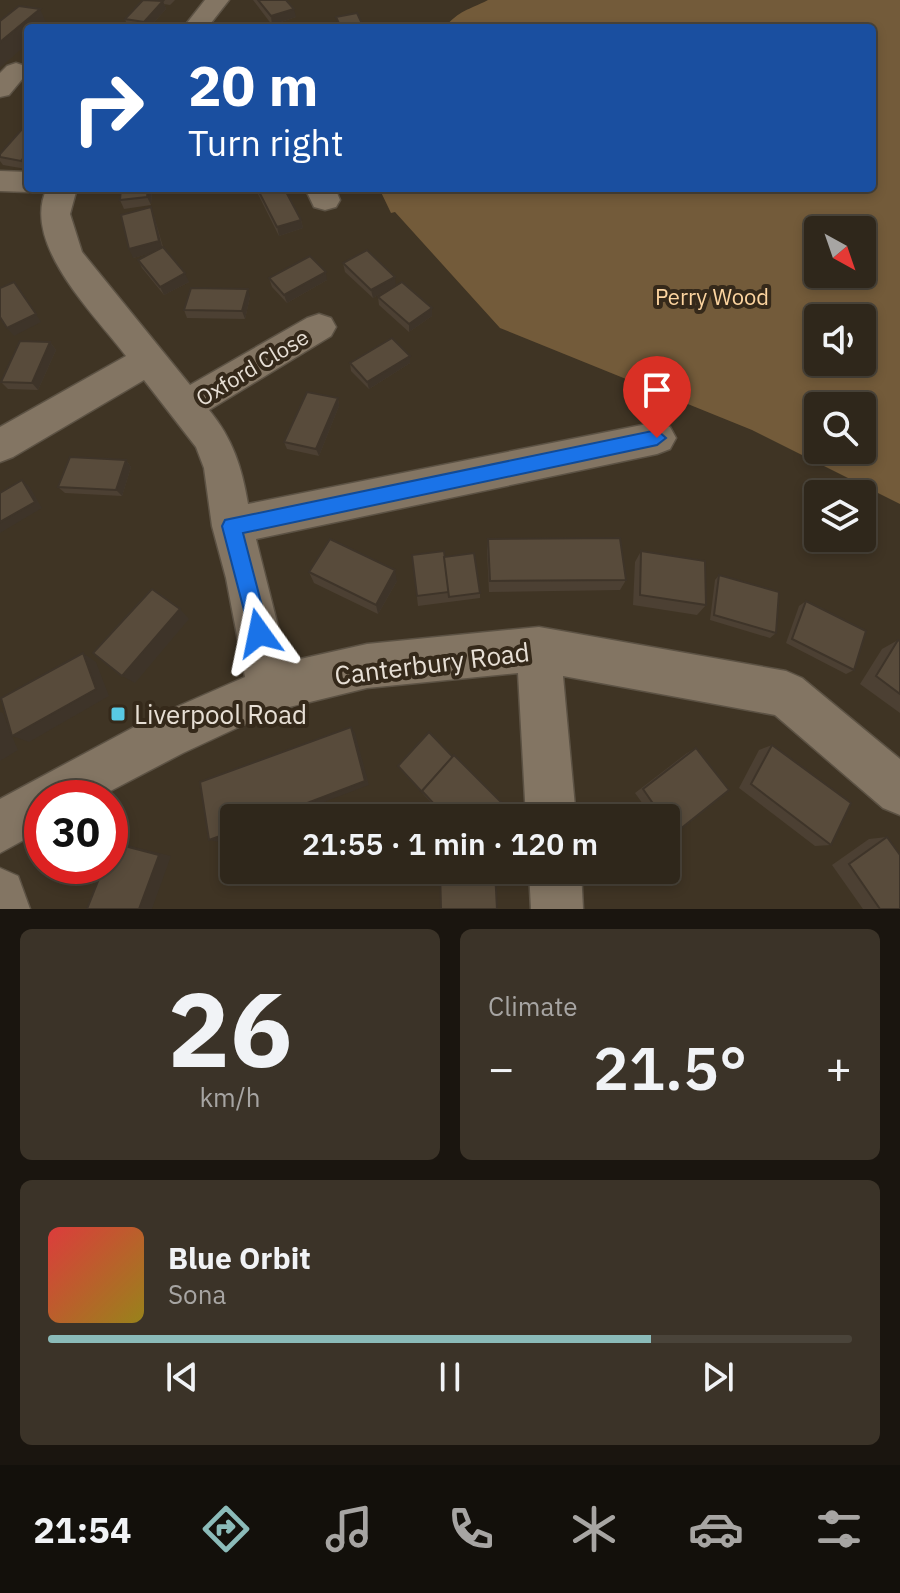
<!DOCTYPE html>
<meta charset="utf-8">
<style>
:root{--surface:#2f271b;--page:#3b3328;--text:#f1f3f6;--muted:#a7a5a3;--line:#4a443a;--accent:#8bbbb9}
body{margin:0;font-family:"IBM Plex Sans",sans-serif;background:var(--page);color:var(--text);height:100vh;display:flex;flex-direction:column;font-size:30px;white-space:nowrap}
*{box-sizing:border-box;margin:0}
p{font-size:26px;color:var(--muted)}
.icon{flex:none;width:44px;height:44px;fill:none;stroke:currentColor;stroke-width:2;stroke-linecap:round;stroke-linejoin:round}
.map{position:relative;height:909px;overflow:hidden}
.panel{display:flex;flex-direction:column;gap:20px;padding:20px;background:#1a150f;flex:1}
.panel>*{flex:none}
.top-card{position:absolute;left:24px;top:24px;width:852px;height:168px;border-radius:8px;box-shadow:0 4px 12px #0003,0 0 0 2px var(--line);background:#1a4fa0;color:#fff;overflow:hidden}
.needle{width:52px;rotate:140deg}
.buttons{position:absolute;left:804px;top:216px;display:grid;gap:16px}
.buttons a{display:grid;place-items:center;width:72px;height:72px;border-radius:8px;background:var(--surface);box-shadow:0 4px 12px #0003,0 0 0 2px var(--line);font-size:40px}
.speed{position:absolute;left:24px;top:780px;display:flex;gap:16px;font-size:40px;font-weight:700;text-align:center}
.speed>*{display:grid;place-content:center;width:104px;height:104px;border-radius:50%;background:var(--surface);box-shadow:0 4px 12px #0003,0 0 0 2px var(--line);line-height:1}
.speed .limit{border:12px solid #d22;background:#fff;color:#111}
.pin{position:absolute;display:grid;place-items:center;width:68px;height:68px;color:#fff;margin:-82px -34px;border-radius:50% 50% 50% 0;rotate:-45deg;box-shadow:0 0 8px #0007}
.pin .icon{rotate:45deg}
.me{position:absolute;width:88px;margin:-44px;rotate:348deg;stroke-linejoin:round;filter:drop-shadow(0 0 6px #0008)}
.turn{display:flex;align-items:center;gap:28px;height:168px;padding:0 32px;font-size:36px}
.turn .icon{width:104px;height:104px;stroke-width:2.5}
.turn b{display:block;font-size:56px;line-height:68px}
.big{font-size:60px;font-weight:600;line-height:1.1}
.panel .tile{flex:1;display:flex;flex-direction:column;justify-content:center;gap:12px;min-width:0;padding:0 28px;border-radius:12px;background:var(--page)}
.panel .dial{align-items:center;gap:0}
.dial b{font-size:104px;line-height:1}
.song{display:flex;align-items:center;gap:24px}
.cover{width:96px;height:96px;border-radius:12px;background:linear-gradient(135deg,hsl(0 70% 55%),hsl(50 70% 35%))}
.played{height:8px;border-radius:4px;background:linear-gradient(90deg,var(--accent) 75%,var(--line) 75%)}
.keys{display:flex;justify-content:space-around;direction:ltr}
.heat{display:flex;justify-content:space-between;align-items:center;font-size:44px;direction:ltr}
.panel .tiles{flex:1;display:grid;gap:20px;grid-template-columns:1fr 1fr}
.tile:last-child{grid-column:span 2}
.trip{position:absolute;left:220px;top:804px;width:460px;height:80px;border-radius:8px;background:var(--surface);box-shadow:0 4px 12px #0003,0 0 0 2px var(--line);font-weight:600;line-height:80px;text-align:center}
.tabs{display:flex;height:128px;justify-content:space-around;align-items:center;background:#13100b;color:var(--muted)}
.tabs .icon{width:56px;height:56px}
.tabs .active{color:var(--accent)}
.tabs b{font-size:36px;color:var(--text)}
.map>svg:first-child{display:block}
.green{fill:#735b3a;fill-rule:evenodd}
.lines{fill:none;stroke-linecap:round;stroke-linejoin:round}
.minor-casing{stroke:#5c5244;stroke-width:3}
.minor{fill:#837563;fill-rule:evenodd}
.wall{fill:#4c4033}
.shaded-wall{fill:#3e3429}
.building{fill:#584b3b;stroke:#3e3429;stroke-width:2}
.route{fill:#1a73e8;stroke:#114b97;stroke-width:2}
.poi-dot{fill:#58c9e3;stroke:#35291a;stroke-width:3}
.labels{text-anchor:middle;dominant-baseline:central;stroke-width:8;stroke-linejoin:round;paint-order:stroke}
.park-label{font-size:22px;fill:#fdd5a0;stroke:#35291a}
.street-label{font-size:22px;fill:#e7dfd5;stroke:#35291a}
.near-street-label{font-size:26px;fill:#e7dfd5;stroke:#35291a}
.near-poi-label{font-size:26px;fill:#e7dfd5;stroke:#35291a;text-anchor:start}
</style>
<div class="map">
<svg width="900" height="909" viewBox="0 0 900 909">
<rect width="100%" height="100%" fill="#3f3424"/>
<!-- green -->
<path class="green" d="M488,0H900V504L752,430L500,328L395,212L391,213L379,188H872V28H444C461,9 467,11 488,0ZM818,230H862V274H818ZM818,318H862V362H818ZM818,406H862V450H818Z"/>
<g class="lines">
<defs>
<g id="minor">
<path d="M205,0H229L207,28H183Z"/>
<path d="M16,63L25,66L28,72L9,95L0,97V73L7,66Z"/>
<path d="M0,171L28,172V188H39L28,192L0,191Z"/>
<path d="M47,188H77L70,214L82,252L190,385L307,318L319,314L331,318L336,327L331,336L209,410C233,439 242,468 248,504L657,422L670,427L676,438L670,449L657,454L256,539L287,662L367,644L539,627L786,671L802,678L900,759V815L883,808L775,715L563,676L576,818H526L518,673L367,688L273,711L183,753L97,798H42V830L0,853V799L149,719L245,677L226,578L212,526L204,468L196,447L144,380L13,457L0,462V427L126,356C95,315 20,243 47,188Z"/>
<path d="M305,188H335L340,200L336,207L325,210L314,207Z"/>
<path d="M0,868L18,876L30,909H0Z"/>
<path d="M529,870H581L583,909H531Z"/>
</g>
</defs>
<!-- minor casing -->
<use href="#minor" class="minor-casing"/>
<!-- minor -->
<use href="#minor" class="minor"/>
</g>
<!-- wall -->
<g class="wall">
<path d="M143,0H175L170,5L164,4L166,9L149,28H128L125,19Z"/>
<path d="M253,0H286L296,17L272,25Z"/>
<path d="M28,129L26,169L3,165L0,161V154Z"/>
<path d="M152,188L151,205L124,209L120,200Z"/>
<path d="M255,188H284L301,220L303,228L279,236Z"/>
<path d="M154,216L163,247L189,282L164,295L142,268L138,260L151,253L133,258Z"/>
<path d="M343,263L396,285L373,298L345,272Z"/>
<path d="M269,278L327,280L287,303L272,287Z"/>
<path d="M250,297L245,319L187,318L184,310Z"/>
<path d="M378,297L432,316L409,332L379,305Z"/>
<path d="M50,342L56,350L38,390L8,389L1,382Z"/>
<path d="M350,363H410L369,389L351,371Z"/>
<path d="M338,398L339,406L319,456L287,449L284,442Z"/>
<path d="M126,460L131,467L122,496L65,493L58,487Z"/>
<path d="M488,539L626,580L620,590L489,592L487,551Z"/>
<path d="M641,551L706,605L697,615L633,605L635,562Z"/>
<path d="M412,555L444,557L480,593V598L418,606Z"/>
<path d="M309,572L397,581L378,614L314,583Z"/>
<path d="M719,575L776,633L770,638L710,620L715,580Z"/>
<path d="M806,601L854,670L846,674L786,643L799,606Z"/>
<path d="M898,640L900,641V713L860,684L882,649Z"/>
<path d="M772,745L831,845L815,846L739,788L759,750Z"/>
<path d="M696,748L674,834L666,836V818H653L635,793L687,753Z"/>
<path d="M398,766L488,818H445Z"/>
<path d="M887,837L900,909H863L832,865L869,839Z"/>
</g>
<!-- shaded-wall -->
<g class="shaded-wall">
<path d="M163,1L166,9L149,28H146L144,22Z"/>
<path d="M40,9L48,27L47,28H28V43L0,68V42Z"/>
<path d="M294,9L296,17L272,25L271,16Z"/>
<path d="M28,153V167L26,169L21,161Z"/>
<path d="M148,188H152L151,205L147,197Z"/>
<path d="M151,207L154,216L163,250L133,258L129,249Z"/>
<path d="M301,220L303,228L279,236L277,227Z"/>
<path d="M326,272L327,280L287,303L284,295Z"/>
<path d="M185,273L189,282L164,295L160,287Z"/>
<path d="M395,277L396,285L373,298L371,290Z"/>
<path d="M248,289L250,297L245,319L242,311Z"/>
<path d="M20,290L41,322L14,336L7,328Z"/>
<path d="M432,308V316L409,332V324Z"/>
<path d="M50,342L56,350L38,390L32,383Z"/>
<path d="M410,356V363L369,389L367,382Z"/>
<path d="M338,398L339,406L319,456L316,449Z"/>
<path d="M126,460L131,467L122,496L116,490Z"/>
<path d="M22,480L29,486L42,508L0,533V522Z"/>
<path d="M395,570L397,581L378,614L376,605Z"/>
<path d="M180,609L189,619L135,683L122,676Z"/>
<path d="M83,653L96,662L109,696L29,742L12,736L18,750L0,761V712L3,713L12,736Z"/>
<path d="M351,727L355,733L369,785L282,818H268Z"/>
<path d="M234,831V836L219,842L209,840Z"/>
<path d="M113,843L127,845L171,856L152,909H139Z"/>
</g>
<!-- building -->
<g class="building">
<path d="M143,0L163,1L144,22L125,19Z"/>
<path d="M258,0H286L294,9L271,16Z"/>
<path d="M19,6L40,9L0,42V21Z"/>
<path d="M357,13L364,28H341L336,17Z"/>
<path d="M23,128L28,129V153L21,161L0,157V154Z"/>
<path d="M121,188H148L147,197L120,200Z"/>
<path d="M257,188H284L301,220L277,227Z"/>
<path d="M151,207L159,241L129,249L121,215Z"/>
<path d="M163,247L185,273L160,287L138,260Z"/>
<path d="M367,250L395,277L371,290L343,263Z"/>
<path d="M310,256L326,272L284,295L269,278Z"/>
<path d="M14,282L36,314L7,328L0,317V288Z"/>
<path d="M402,282L432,308L409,324L378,297Z"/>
<path d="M191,288L248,289L242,311L184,310Z"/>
<path d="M392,338L410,356L367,382L350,363Z"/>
<path d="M20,341L50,342L32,383L1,382Z"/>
<path d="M307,392L338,398L316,449L284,442Z"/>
<path d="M70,457L126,460L116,490L58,487Z"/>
<path d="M22,480L35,502L0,522V493Z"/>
<path d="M620,538L626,580L490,581L488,539Z"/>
<path d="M330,539L395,570L376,605L309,572Z"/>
<path d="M444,551L449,592L417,596L412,555Z"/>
<path d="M641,551L705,561L706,605L640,595Z"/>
<path d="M474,553L480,593L449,597L444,557Z"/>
<path d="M719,575L779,592L776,633L714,615Z"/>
<path d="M152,589L180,609L122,676L93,653Z"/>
<path d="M806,601L866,631L854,670L792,639Z"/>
<path d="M898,640L900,641V694L876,676Z"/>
<path d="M83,653L96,689L12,736L1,698Z"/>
<path d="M351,727L365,781L268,818H234V831L209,840L200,782Z"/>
<path d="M429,732L453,757L422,791L423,793L398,766Z"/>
<path d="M772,745L851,803L831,845L751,784Z"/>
<path d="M696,748L729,790L674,834L666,822V818H663L643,789Z"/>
<path d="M454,755L501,802L488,818H447L422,791Z"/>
<path d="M887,837L900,855V909H880L849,864Z"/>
<path d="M113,843L159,855L139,909H87L104,866H110V851Z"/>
<path d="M440,870H495L497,909H441Z"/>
</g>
<!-- route -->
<path class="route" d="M657,430L666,438L657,445L243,533L269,633L266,641L259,644L252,641L222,526L225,520Z"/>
<!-- markers -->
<rect class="poi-dot" x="110" y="706" width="16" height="16" rx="4"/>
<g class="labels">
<!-- park labels -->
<g class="park-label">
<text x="712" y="296">Perry Wood</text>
</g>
<!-- street labels -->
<g class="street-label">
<text transform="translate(252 367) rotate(-31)">Oxford Close</text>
</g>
<!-- near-street labels -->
<g class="near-street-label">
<text transform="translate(432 663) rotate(-7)">Canterbury Road</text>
</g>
<!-- near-poi labels -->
<g class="near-poi-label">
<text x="134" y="714">Liverpool Road</text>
</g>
</g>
</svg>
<div class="buttons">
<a><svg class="needle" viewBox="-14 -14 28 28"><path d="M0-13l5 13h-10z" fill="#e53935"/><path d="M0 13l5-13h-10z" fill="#a7a5a3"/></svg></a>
<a><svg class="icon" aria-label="sound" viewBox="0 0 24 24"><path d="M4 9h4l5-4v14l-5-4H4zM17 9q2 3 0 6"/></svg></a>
<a><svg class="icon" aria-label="search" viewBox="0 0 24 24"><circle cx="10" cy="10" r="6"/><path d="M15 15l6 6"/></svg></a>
<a><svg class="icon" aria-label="layers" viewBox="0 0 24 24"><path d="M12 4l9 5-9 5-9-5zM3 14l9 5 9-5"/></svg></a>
</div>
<div class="speed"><div class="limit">30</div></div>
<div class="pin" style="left:657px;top:438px;background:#d93025"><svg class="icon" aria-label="arrive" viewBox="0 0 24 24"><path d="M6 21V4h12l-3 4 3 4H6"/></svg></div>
<svg class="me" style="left:259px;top:633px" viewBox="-20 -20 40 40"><path d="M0-17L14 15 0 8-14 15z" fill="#1a73e8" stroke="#fff" stroke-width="4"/></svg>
<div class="trip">21:55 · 1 min · 120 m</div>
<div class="top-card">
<div class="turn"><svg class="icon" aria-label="right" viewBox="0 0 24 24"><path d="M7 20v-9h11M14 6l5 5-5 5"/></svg><div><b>20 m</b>Turn right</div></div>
</div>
</div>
<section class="panel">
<div class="tiles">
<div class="tile dial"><b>26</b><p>km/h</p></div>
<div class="tile"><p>Climate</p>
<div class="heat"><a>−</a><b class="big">21.5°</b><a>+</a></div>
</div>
<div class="tile">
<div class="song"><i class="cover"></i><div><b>Blue Orbit</b><p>Sona</p></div></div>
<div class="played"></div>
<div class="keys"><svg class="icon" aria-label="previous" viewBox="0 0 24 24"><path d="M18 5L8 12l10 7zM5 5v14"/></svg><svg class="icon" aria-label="pause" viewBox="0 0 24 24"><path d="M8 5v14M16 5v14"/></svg><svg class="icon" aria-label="next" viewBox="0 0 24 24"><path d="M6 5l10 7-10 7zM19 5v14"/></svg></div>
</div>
</div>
</section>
<nav class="tabs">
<b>21:54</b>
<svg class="icon active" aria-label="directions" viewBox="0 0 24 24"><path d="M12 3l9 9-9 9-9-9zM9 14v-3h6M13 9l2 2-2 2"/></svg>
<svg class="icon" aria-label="music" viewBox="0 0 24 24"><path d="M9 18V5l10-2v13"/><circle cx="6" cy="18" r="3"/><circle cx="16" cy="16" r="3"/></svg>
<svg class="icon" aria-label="phone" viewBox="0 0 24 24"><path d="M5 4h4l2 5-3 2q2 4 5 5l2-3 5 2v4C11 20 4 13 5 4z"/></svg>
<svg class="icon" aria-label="climate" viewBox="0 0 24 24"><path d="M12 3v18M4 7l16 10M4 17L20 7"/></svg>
<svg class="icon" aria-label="car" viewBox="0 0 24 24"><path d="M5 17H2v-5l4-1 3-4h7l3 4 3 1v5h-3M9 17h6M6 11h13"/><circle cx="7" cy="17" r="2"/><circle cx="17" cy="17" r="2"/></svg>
<svg class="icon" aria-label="filters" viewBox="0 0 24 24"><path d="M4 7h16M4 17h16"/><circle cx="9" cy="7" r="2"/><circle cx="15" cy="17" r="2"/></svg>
</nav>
